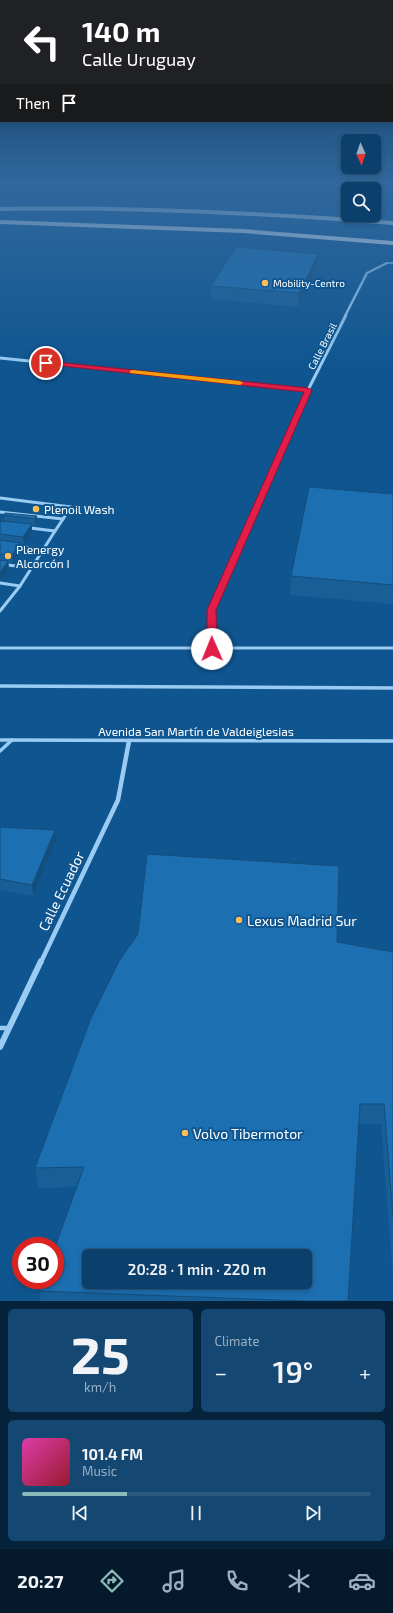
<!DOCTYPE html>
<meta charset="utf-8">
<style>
:root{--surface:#0b406d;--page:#144772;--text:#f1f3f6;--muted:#9aafc2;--line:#2b5980;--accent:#8bbbb9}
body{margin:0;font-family:"Exo 2",sans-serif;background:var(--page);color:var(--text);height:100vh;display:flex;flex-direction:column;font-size:15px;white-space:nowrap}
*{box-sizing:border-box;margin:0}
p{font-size:13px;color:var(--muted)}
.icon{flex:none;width:22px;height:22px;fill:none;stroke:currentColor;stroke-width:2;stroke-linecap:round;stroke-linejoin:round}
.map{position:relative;height:1301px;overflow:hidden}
.drawer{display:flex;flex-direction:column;gap:8px;padding:8px;background:#06233c;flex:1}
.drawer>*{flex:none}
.top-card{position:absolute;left:0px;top:0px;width:393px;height:122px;box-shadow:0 2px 6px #0003,0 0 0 1px var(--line);background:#202124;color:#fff;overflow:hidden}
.needle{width:26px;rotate:177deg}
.fabs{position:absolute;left:341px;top:134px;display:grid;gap:8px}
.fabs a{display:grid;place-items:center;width:40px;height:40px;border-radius:6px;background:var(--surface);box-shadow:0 2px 6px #0003,0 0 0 1px var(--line);font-size:20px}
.speed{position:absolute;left:12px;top:1237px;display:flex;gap:8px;font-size:20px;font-weight:700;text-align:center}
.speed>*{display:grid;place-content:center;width:52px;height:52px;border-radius:50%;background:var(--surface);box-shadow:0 2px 6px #0003,0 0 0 1px var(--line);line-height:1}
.speed .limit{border:6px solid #d22;background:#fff;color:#111}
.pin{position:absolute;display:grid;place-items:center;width:34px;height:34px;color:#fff;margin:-17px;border:2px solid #fff;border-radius:50%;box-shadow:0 1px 4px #0007}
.me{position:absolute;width:44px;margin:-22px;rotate:359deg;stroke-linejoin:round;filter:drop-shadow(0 0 3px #0008)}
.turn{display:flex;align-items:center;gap:14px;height:84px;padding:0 16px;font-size:18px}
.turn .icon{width:52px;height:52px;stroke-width:2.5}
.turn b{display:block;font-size:28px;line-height:34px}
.then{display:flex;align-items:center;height:38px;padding:0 16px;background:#0003;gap:8px;font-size:15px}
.big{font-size:30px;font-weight:600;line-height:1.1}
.drawer .tile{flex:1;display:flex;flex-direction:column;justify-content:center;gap:6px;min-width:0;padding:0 14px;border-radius:6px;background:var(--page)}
.drawer .dial{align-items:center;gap:0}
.dial b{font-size:52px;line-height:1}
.song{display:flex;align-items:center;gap:12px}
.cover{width:48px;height:48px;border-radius:6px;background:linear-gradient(135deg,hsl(320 70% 55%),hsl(350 70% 35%))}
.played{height:4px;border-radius:2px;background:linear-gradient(90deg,var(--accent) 30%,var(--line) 30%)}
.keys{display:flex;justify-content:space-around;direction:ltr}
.heat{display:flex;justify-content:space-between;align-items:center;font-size:22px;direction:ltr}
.drawer .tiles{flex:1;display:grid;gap:8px;grid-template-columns:1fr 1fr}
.tile:last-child{grid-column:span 2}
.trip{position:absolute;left:82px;top:1249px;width:230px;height:40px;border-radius:6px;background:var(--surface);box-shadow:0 2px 6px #0003,0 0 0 1px var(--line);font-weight:600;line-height:40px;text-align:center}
.tabs{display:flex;height:64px;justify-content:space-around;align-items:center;background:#041a2c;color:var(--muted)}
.tabs .icon{width:28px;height:28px}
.tabs .current{color:var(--accent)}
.tabs b{font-size:18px;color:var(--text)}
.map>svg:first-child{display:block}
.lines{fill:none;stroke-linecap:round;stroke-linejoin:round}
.lane-far3{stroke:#9accf3;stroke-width:1.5}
.lane-far2{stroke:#9accf3;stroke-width:3}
.lane-far1{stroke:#9accf3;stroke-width:3.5}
.lane{stroke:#9accf3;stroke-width:4.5}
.street-far4{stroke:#9accf3;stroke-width:2.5}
.street-far3{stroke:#9accf3;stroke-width:3}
.street-far2{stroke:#9accf3;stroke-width:3.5}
.street-far1{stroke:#9accf3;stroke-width:4.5}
.street{stroke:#9accf3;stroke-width:6}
.highway{fill:#fff;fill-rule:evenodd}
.wall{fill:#185f98}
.shaded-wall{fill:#144e7c}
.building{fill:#1c6fb1;stroke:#144e7c;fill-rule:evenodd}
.route{fill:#e11d48;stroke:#92132f}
.slow{fill:#f59e0b}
.poi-dot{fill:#ffbe5c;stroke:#0f5691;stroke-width:1.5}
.labels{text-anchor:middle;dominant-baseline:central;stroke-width:4;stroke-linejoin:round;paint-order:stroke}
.far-poi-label{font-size:10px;fill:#fff;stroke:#0f5691;text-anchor:start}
.far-street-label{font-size:10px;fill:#fff;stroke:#0f5691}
.poi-label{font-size:12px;fill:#fff;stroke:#0f5691;text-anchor:start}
.street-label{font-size:12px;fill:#fff;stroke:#0f5691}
.near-street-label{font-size:14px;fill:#fff;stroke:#0f5691}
.near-poi-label{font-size:14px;fill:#fff;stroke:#0f5691;text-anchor:start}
</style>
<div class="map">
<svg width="393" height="1301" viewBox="0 0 393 1301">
<rect width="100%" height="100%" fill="#0f5691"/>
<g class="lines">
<!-- lane-far3 -->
<path class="lane-far3" d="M387,263H393"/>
<!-- lane-far2 -->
<g class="lane-far2">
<path d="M0,498L71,507L63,519"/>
<path d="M0,512L63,519L55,531"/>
<path d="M17,546L43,550"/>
<path d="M0,564L31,568"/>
<path d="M0,583L20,586"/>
<path d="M0,611L20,586L55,531L30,528"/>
<path d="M0,648H393"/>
</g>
<!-- lane-far1 -->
<g class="lane-far1">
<path d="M0,740L393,741"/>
<path d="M0,751L12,740"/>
</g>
<!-- lane -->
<path class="lane" d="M0,1028H9"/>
<!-- street-far4 -->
<path class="street-far4" d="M345,316L367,273L387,263"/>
<!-- street-far3 -->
<g class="street-far3">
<path d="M0,358L308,390"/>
<path d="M267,483L308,390L346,315"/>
</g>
<!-- street-far2 -->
<g class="street-far2">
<path d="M212,649L211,611L268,482"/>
<path d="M0,686L393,688"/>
</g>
<!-- street-far1 -->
<path class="street-far1" d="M41,962L118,800L129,741"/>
<!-- street -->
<path class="street" d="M0,1047L41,961"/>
<!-- highway -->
<g class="highway">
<path d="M0,207C131,205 262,211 393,221V225C262,215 131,209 0,211Z"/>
<path d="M0,220L243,229L393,241V245L243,233L0,224Z"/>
</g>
</g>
<!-- wall -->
<g class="wall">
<path d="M317,267L298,307L211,299V286Z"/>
<path d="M393,494V604L290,595L291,576Z"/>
<path d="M4,515L37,516V524L36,526L32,525V532L24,544H20L21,550L13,563L8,562L9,568L1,580L0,581V521H4Z"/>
<path d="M0,827L56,841L33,896L0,890Z"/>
<path d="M337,942L393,952V1278L381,1124H358L348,1301H40L39,1291L77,1187L38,1188L35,1168Z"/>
</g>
<!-- shaded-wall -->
<g class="shaded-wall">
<path d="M318,254L317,267L298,307L299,293Z"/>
<path d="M37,516V524L36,526L35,519Z"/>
<path d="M32,524V532L24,544L23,537Z"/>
<path d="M20,543L21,550L13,563L12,555Z"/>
<path d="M8,561L9,568L1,580L0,581V573Z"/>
<path d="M55,830L56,841L33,896L32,885Z"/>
</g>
<!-- building -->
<g class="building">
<path d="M236,247L318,254L299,293L211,286Z"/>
<path d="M309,487L393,494V585L291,576Z"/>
<path d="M5,513L37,516L35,519L4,515Z"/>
<path d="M0,521L32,524L23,537L0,534Z"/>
<path d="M0,540L20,543L12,555L0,554Z"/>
<path d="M0,560L8,561L0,573Z"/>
<path d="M0,827L55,830L32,885L0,879Z"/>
<path d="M147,854L339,866L337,942L393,952V1217L384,1104H360L348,1301H305L39,1291L43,1280H55V1247L84,1167L35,1168L91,1018L119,961L138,934ZM89,1256H305V1282H89Z"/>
</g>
<!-- sky -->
<linearGradient id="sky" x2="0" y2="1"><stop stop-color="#082f50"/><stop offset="0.5" stop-color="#31689d"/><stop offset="1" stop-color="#31689d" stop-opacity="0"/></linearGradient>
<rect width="393" height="367" fill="url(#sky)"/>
<!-- route -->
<path class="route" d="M46,361L308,388L312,390L216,610L217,649L215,651H209L207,649V610L304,392L44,364V362Z"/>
<!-- slow -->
<path class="slow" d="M132,370L240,381L243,383L240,385L130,373V371Z"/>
<!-- markers -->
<g class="poi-dot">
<circle cx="265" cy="283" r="4"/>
<circle cx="36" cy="509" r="4"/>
<circle cx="8" cy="556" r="4"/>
<circle cx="239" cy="920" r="4"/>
<circle cx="185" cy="1133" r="4"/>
</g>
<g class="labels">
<!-- far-poi labels -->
<g class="far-poi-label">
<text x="273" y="283">Mobility-Centro</text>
</g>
<!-- far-street labels -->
<g class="far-street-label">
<text transform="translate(322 346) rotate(-63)">Calle Brasil</text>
</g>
<!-- poi labels -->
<g class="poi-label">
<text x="44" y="509">Plenoil Wash</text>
<text x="16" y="549">Plenergy<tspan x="16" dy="14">Alcorcón I</tspan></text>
</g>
<!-- street labels -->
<g class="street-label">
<text x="196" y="731">Avenida San Martín de Valdeiglesias</text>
</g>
<!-- near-street labels -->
<g class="near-street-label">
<text transform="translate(61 891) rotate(-64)">Calle Ecuador</text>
</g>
<!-- near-poi labels -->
<g class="near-poi-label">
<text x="247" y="920">Lexus Madrid Sur</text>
<text x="193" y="1133">Volvo Tibermotor</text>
</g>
</g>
</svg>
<div class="fabs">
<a><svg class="needle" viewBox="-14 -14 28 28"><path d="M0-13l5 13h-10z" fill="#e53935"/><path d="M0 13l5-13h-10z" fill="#9aafc2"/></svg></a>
<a><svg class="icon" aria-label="search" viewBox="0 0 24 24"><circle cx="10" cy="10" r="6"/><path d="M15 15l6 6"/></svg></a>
</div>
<div class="speed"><div class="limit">30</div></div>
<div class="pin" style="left:46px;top:363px;background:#d93025"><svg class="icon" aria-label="arrive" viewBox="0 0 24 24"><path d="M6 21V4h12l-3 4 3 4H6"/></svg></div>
<svg class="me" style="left:212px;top:649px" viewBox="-20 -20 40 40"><circle r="19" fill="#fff"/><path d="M0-13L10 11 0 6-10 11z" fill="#e11d48"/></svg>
<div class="trip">20:28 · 1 min · 220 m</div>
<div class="top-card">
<div class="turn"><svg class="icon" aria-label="left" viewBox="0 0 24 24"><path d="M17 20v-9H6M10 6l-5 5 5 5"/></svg><div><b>140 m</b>Calle Uruguay</div></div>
<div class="then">Then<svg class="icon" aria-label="arrive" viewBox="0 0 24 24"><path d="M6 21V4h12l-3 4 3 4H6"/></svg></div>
</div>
</div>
<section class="drawer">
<div class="tiles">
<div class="tile dial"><b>25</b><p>km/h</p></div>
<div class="tile"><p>Climate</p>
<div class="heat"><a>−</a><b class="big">19°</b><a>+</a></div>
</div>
<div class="tile">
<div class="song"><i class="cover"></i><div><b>101.4 FM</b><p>Music</p></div></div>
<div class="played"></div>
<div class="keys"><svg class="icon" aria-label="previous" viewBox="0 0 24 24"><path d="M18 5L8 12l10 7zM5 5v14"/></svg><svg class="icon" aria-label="pause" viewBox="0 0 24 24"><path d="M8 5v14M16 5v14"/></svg><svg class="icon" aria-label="next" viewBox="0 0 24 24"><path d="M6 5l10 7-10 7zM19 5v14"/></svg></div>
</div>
</div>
</section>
<nav class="tabs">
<b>20:27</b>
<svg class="icon current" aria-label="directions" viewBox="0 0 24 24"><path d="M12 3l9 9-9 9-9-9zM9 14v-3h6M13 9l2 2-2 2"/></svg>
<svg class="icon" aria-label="music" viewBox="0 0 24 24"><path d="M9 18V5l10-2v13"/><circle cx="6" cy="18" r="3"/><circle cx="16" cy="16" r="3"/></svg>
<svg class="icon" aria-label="phone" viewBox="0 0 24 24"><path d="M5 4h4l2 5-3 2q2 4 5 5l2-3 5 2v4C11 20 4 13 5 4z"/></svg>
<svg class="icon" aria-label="climate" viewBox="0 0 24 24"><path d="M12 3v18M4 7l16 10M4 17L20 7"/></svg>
<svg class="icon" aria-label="car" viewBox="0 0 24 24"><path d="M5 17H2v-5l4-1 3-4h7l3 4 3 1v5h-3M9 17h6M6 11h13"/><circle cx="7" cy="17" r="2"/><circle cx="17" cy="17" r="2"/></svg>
</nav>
